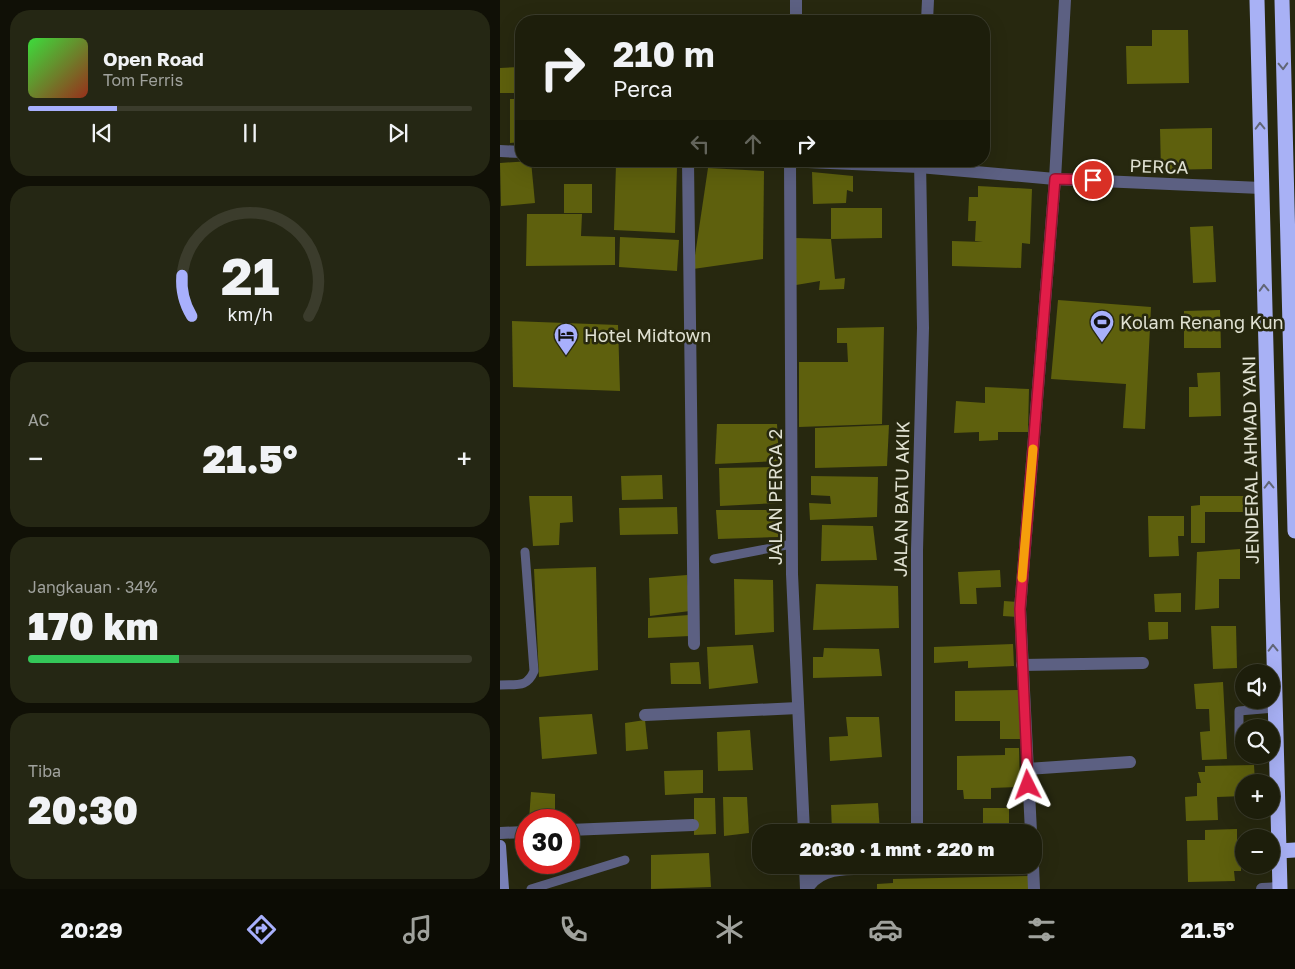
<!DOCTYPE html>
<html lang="id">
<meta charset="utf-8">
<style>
:root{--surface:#1d1e0b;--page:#252714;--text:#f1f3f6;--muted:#a0a29d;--line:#3b3c2c;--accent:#a8b0fc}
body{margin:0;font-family:"Golos Text",sans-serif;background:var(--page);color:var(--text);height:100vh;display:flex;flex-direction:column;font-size:19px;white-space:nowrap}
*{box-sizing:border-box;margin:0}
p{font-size:16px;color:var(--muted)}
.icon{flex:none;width:28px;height:28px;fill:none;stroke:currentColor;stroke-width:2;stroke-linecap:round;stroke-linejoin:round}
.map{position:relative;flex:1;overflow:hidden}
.side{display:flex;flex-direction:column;gap:10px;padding:10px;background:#101006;width:500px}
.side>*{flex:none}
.top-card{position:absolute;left:15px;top:15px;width:475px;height:152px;border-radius:20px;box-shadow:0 5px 20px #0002,0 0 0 1px var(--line);background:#1d1e0b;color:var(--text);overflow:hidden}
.buttons{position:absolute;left:735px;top:664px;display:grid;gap:10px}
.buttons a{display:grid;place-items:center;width:45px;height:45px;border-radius:50%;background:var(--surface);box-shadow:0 5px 20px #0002,0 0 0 1px var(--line);font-size:25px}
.speed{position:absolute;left:15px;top:809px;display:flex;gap:10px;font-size:25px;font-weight:700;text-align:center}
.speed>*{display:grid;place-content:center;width:65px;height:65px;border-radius:50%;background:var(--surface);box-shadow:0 5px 20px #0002,0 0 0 1px var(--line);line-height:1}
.speed .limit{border:8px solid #d22;background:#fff;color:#111}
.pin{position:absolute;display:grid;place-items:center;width:42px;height:42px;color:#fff;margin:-21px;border:2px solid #fff;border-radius:50%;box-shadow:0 1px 5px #0007}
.me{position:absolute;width:55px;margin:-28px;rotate:357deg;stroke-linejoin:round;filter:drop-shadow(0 0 4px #0008)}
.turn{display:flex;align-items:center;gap:18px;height:105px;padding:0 15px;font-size:22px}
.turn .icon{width:65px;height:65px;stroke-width:2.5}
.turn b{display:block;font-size:35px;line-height:42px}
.lanes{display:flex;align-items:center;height:48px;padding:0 15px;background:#0003;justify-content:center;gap:25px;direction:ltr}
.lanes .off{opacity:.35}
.big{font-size:38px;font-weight:800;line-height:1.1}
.side .tile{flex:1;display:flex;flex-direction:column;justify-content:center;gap:8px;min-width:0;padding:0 18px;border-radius:20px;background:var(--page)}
.side .dial{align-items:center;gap:0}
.dial svg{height:130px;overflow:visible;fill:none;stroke:var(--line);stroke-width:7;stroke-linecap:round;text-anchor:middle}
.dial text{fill:var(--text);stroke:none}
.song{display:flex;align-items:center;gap:15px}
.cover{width:60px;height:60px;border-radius:8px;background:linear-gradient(135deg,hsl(120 70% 55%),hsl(10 70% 35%))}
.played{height:5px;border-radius:2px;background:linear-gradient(90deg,var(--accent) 20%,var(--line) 20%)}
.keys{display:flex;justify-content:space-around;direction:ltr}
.heat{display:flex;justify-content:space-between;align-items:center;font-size:28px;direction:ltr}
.charge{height:8px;border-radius:4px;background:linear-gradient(90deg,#34c759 34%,var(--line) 0)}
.trip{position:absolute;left:252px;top:824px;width:290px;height:50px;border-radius:20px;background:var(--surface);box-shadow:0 5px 20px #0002,0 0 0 1px var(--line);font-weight:800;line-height:50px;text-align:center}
.tabs{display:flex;height:80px;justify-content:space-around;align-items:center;background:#0c0c04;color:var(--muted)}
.tabs .icon{width:35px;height:35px}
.tabs .active{color:var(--accent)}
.tabs b{font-size:22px;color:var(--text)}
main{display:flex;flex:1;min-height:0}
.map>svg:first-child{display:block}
.building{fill:#5e600d}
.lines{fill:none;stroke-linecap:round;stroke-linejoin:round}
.lane{stroke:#5c6082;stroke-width:9}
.street{stroke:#5c6082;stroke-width:12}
.secondary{stroke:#7980b7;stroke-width:12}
.highway{stroke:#a8b1f5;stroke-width:15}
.oneway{stroke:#616676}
.route-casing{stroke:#92132f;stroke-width:12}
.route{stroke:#e11d48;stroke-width:9}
.slow{stroke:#f59e0b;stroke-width:9}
.labels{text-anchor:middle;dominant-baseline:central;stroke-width:5;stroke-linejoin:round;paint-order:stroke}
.street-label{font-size:18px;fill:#e0e1d2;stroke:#27280f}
.poi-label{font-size:18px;fill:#e0e1d2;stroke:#27280f;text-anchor:start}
</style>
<main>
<section class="side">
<div class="tile">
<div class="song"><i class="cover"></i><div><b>Open Road</b><p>Tom Ferris</p></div></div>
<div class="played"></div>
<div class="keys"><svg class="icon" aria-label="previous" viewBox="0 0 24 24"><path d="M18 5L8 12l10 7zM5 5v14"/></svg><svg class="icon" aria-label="pause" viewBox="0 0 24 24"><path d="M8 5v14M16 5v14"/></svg><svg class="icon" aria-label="next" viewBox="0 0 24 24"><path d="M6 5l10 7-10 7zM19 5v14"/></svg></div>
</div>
<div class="tile dial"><svg viewBox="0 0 100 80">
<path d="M14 69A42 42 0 1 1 86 69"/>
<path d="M14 69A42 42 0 0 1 8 44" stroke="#a8b0fc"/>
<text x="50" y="56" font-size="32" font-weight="700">21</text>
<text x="50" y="72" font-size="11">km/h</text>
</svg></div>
<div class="tile"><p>AC</p>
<div class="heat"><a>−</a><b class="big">21.5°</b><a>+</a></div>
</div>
<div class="tile"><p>Jangkauan · 34%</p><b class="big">170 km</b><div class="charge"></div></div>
<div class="tile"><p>Tiba</p><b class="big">20:30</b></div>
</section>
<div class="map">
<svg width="795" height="889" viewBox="0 0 795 889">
<rect width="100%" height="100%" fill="#27280f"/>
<!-- building -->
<g class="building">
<path d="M213,18V21H177V19Z"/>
<path d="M652,30H688L689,83L627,84L626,46H652Z"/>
<path d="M21,67V93H0V68Z"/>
<path d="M10,99H21V142L10,143Z"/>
<path d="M712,128V169L661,170L660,129Z"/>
<path d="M31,161L35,203L1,206L0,163Z"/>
<path d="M116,164L177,166L175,233L114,230Z"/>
<path d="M208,168L264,171L263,259L193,269Z"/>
<path d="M312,172L353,176V192L347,190L346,203L313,204Z"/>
<rect x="64" y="184" width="28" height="29"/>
<path d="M478,186L532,189L530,244L522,243L521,268L452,266V241L483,242L475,241L476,221H468L469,197H478Z"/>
<path d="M331,208H382V238L331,239L335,279L345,278L344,289L319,290L320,281L296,285L295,238L331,239Z"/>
<path d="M27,214H82L81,236L115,237V265L26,266Z"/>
<path d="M713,226L716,282L693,283L690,227Z"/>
<path d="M120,237L179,240L177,271L119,267Z"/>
<path d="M558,300L651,307L645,429L623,428L626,384L551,379Z"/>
<path d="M720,310L721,348H684V311Z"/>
<path d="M12,321L118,325L120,391L13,387Z"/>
<path d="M384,327L382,424L299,427V362H348L347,343H337V328Z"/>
<path d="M720,372L721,416L689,417V387H698L697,373Z"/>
<path d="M485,387L529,389L528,432H498V440L479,441V432L454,433L456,401L485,403Z"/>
<path d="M217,424H277L279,461L215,464Z"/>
<path d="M389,425L387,466L315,468V428Z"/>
<path d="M276,467L279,503L220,506L219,468Z"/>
<path d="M162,475L163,499L122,500L121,476Z"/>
<path d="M311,476L378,477L377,517L310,520L309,503L331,504L330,496L311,495Z"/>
<path d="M29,496H72L73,522L60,523L59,545L33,546Z"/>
<path d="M700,496H746V512H705V543H691V506L700,505Z"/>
<path d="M177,507L178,534L120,535L119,508Z"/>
<path d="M216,510H278L280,537L218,539Z"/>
<path d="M648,516H684V536H678L679,556L649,557Z"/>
<path d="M322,525L373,526L377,560L321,561Z"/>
<path d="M740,549V579H719V608L695,610L697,552Z"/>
<path d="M96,567L98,670L39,677L34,569Z"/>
<path d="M500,570L501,587L476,588L477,604H460L458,572Z"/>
<path d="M187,575L190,611L150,616L149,578Z"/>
<path d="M234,579L273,580L274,632L235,635Z"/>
<path d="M316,584L398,586L399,628L313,630Z"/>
<path d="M681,593V612H655L654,594Z"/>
<path d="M504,601L518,602V617L503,616Z"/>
<path d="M189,615L190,636L148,638V618Z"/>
<path d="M648,622H668V639L649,640Z"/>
<path d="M711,626H736L737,668L713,669Z"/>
<path d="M513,644L514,666L468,668V661L434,663V647Z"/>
<path d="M253,645L258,683L209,689L207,647Z"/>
<path d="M324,648L379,649L382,676L313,678V657H323Z"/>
<path d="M199,662L201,684H171L170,663Z"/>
<path d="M723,682L727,759L702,760L700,732L710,731L709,709H696L694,684Z"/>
<path d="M520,690L521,739H500V721H455V691Z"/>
<path d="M92,714L97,754L42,759L39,717Z"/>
<path d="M346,717H379L382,757L330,761L329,737L348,736Z"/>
<path d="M145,720L148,749L126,751L125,723Z"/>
<path d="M250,730L253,770L218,771L217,732Z"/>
<path d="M505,748H519L520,787L491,788V799H464L463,790H457V756L505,755Z"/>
<path d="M754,765L755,782H744V796L717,797L718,820L686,821L685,797L697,796V783H701L698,772H705V766Z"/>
<path d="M203,770V793L165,795L164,771Z"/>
<path d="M31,792L55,794V820H29Z"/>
<path d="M223,797H247L249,833L224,836Z"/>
<path d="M194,798H215L216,834L194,835Z"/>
<path d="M378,803L380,832H332L331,805Z"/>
<rect x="483" y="808" width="26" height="24"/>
<path d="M737,829V851H741V871H734L735,881L688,882L687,840H705V830Z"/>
<path d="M209,853L211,887L151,889V855Z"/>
<path d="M529,876L530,889H377V884L393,883V879Z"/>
</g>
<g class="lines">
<!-- lane -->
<g class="lane">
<path d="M214,559L292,544"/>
<path d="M0,685C17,684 27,688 34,671L25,552"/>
<path d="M739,742V711L775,708"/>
<path d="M31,889L125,860"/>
</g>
<!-- street -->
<g class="street">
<path d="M296,0V21"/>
<path d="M427,21L428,0"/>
<path d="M0,151L21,152"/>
<path d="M188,161L194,644"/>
<path d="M286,161L419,167L555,179L761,188"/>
<path d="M290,161L292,574L304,832"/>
<path d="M522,665L643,663"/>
<path d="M145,715L298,708"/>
<path d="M527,769L630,762"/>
<path d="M69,830L193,825"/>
<path d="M417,832V550L423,328L420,161"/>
<path d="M531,832L520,609L555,179L565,0"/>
<path d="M0,833L26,832"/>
<path d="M305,865L306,889"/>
<path d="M533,865L534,889"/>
<path d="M307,889C327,856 376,876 407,865"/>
<path d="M762,889L780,888"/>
</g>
<!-- secondary -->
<path class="secondary" d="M0,846L3,889"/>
<!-- highway -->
<g class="highway">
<path d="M757,0L780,889"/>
<path d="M782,0L795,531"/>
<path d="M779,851L795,850"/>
</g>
</g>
<!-- one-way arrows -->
<defs><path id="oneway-chevron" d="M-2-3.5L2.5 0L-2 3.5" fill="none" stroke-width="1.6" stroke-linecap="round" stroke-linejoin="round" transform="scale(1.25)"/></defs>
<g class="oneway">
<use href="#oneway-chevron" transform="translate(783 66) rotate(88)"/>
<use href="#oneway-chevron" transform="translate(760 126) rotate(-91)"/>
<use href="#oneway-chevron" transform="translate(764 288) rotate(-92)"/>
<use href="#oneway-chevron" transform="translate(769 485) rotate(-91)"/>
<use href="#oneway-chevron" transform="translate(773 648) rotate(-91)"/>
</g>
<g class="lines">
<defs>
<path id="route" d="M528,785L520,609L555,179L593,180"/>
</defs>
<!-- route casing -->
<use href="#route" class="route-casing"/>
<!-- route -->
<use href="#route" class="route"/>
<!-- slow -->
<path class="slow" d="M522,578L533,449"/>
</g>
<!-- icons -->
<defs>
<symbol id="stadium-pin" viewBox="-11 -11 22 30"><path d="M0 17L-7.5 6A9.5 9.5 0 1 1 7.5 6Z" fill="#a8b0fc" stroke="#27280f"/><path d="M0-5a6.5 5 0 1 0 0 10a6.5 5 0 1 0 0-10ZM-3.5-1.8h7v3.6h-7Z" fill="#111"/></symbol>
<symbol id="hotel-pin" viewBox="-11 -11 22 30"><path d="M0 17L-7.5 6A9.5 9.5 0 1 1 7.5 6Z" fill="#a8b0fc" stroke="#27280f"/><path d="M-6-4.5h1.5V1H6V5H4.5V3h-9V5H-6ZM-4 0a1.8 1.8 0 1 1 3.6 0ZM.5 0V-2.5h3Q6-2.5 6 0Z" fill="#111"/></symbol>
</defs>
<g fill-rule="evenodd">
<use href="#stadium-pin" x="588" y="308" width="28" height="38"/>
<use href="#hotel-pin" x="52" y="321" width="28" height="38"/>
</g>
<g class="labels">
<!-- street labels -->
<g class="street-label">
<text transform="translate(659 166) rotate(2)">PERCA</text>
<text transform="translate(750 460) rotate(-91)">JENDERAL AHMAD YANI</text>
<text transform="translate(275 497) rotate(-90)">JALAN PERCA 2</text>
<text transform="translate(401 499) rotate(-89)">JALAN BATU AKIK</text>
</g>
<!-- poi labels -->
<g class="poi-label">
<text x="620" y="322">Kolam Renang Kun</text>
<text x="84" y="335">Hotel Midtown</text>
</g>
</g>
</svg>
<div class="buttons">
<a><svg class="icon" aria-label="sound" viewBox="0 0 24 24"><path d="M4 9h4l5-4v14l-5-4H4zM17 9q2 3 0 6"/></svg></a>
<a><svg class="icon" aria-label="search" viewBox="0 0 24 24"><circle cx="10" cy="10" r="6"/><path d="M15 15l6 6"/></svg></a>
<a>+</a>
<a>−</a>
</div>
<div class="speed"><div class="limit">30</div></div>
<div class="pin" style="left:593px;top:180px;background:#d93025"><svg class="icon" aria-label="arrive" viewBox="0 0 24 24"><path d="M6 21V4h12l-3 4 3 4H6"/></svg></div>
<svg class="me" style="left:528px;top:785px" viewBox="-20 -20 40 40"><path d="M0-17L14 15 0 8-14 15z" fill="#e11d48" stroke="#fff" stroke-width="4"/></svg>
<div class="trip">20:30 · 1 mnt · 220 m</div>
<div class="top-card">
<div class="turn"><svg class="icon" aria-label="right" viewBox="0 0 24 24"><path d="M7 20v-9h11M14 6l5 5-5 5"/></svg><div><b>210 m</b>Perca</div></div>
<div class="lanes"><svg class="icon off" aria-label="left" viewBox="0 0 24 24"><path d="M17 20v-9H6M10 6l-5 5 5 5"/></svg><svg class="icon off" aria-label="ahead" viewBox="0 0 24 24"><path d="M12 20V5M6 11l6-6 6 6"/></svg><svg class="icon" aria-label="right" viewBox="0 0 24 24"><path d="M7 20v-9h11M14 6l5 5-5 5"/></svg></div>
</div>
</div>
</main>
<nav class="tabs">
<b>20:29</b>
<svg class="icon active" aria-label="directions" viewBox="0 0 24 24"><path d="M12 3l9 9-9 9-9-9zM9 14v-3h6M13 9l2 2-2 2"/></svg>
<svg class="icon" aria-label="music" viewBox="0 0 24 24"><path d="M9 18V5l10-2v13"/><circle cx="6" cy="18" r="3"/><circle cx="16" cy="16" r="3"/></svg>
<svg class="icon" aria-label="phone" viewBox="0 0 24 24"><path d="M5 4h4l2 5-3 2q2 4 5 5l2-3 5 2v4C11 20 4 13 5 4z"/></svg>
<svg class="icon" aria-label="climate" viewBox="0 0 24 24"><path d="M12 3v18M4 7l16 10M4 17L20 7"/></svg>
<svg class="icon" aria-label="car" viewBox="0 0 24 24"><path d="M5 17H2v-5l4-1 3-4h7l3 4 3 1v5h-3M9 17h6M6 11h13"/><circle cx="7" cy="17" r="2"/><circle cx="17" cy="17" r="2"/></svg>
<svg class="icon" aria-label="filters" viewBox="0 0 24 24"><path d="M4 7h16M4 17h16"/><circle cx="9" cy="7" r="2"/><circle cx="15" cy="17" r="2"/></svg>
<b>21.5°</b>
</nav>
